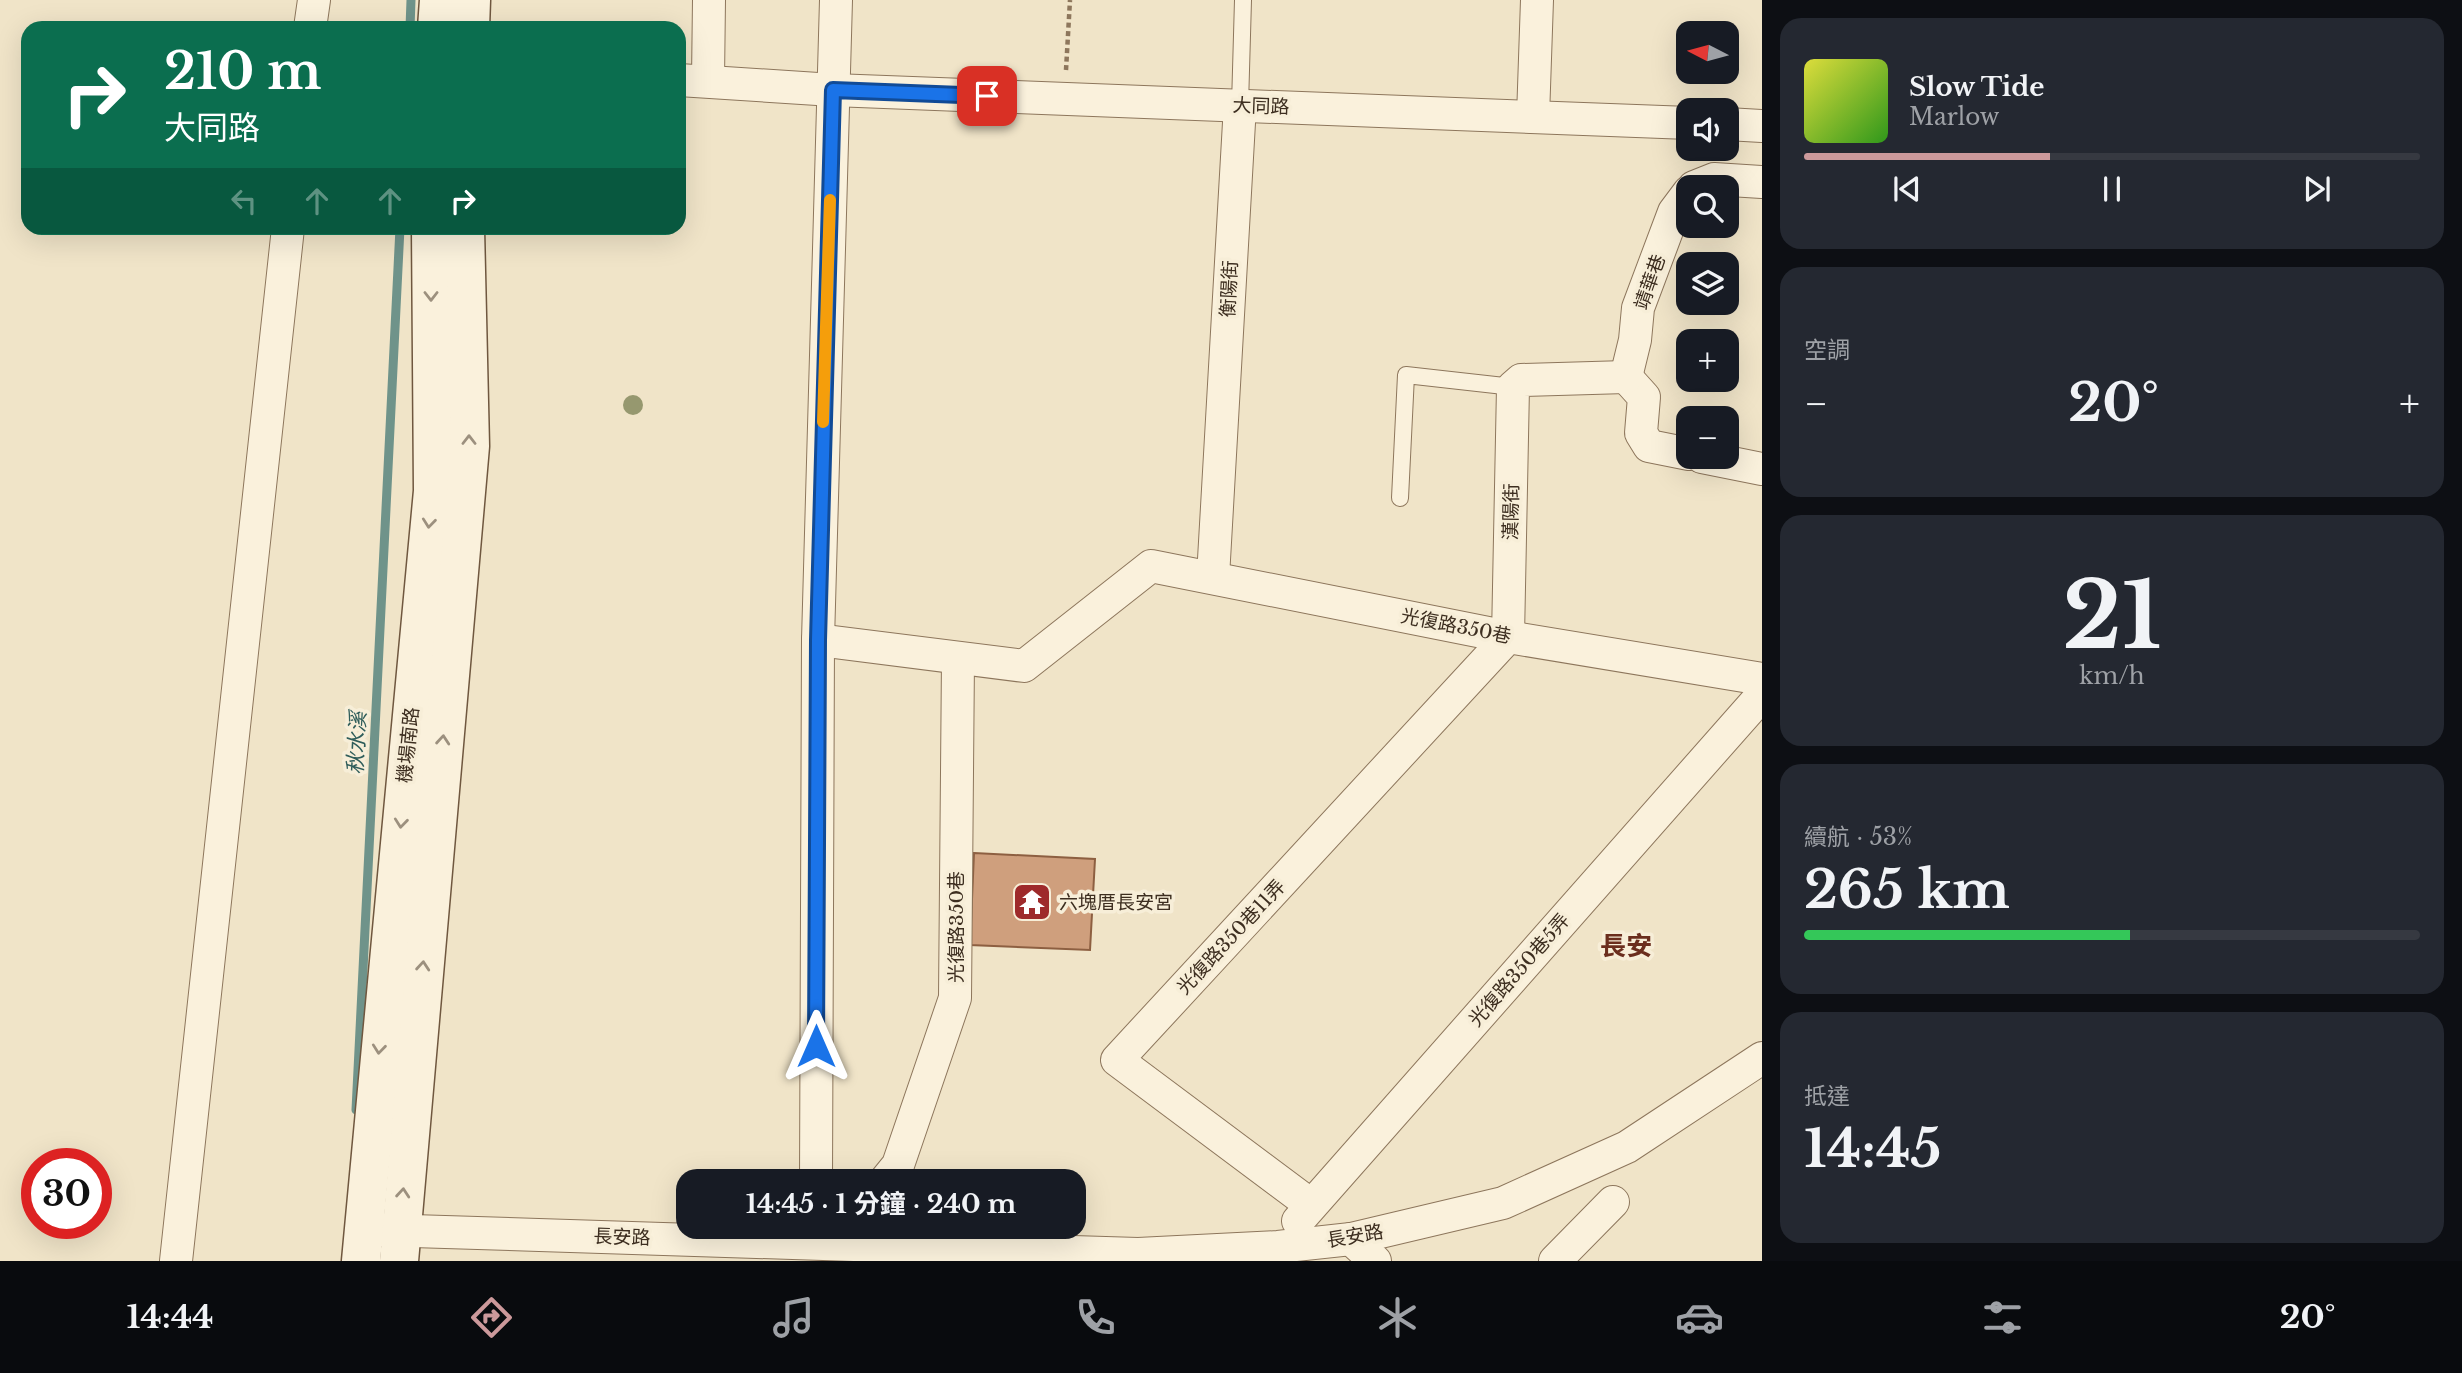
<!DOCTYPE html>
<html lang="zh-TW">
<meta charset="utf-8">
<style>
:root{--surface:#171b24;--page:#242831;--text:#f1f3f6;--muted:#9ea1a6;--line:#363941;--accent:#cc999b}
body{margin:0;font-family:"Libre Baskerville","Noto Sans TC",serif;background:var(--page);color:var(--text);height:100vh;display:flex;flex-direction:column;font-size:26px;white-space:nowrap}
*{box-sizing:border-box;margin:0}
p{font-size:23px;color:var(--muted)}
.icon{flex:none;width:38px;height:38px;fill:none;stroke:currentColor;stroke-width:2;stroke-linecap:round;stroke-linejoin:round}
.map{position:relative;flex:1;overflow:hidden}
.sheet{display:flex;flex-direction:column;gap:18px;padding:18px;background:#0d0f14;width:700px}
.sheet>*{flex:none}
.banner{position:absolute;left:21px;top:21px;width:665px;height:214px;border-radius:21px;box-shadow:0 7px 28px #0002;background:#0b6e4f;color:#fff;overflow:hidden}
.needle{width:46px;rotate:276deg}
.buttons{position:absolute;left:1676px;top:21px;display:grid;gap:14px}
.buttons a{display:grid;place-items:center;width:63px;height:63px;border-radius:14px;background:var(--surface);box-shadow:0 7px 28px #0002;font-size:35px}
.speed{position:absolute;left:21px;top:1148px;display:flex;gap:14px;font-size:35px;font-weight:700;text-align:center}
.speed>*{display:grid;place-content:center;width:91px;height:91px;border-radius:50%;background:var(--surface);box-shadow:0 7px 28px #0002;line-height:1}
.speed .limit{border:10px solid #d22;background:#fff;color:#111}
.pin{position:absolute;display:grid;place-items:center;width:60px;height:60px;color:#fff;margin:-30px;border-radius:14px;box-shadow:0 4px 10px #0006}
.me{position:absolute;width:77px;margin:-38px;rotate:0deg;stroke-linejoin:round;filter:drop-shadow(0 0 5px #0008)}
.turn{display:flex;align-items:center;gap:24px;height:147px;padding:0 28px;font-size:32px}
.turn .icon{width:91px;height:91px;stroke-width:2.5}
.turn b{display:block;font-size:49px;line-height:60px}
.lanes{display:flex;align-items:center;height:66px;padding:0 28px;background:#0003;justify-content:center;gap:35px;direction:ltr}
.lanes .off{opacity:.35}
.big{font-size:52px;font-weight:700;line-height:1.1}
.sheet .tile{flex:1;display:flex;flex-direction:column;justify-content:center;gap:10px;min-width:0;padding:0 24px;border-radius:21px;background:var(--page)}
.sheet .dial{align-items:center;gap:0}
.dial b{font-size:91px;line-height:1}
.song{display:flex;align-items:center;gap:21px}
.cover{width:84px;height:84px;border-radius:10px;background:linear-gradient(135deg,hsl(60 70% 55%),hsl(110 70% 35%))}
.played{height:7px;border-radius:4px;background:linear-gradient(90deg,var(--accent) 40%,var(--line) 40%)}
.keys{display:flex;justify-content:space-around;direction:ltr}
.heat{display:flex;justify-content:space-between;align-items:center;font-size:38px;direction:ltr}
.charge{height:10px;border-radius:5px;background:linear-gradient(90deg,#34c759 53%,var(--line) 0)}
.trip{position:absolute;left:676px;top:1169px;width:410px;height:70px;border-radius:21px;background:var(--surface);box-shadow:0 7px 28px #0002;font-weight:700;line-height:70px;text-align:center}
.tab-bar{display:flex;height:112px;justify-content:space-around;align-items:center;background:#090b0e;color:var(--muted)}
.tab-bar .icon{width:49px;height:49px}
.tab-bar .selected{color:var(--accent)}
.tab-bar b{font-size:32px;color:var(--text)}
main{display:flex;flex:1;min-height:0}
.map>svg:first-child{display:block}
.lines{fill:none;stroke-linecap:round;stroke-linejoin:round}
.stream{stroke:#6f938a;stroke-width:9}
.building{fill:#cf9f7d;stroke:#8d5f41;stroke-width:2}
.lane-casing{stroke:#8d765c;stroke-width:18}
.street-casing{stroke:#8d765c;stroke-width:34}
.secondary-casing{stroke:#6f573f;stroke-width:41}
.path{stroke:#8d765c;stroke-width:4.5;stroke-dasharray:5 3.5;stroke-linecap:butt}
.lane{stroke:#faf1dc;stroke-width:16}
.street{stroke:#faf1dc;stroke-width:32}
.secondary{stroke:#faf1dc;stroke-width:38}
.tree{fill:#96986f}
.oneway{stroke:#9c907e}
.route-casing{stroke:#114b97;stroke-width:18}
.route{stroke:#1a73e8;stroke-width:12}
.slow{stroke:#f59e0b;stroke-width:12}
.labels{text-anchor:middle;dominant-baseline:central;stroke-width:7;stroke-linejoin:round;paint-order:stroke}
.street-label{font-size:19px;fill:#3d2e20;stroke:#f7eed8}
.poi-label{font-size:19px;fill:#3d2e20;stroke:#f7eed8;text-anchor:start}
.water-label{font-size:21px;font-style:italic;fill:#2f5d5a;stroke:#f7eed8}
.district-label{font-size:26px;font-weight:bold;fill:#6b2e1e;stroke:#f7eed8}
</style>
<main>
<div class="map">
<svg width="1762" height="1261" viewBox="0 0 1762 1261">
<rect width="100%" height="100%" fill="#f0e4c8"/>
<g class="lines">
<!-- stream -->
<g class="stream">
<path d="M410,28L411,0"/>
<path d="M356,1110L400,228"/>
</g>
</g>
<!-- building -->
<path class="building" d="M974,853L1095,859L1090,950L970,945Z"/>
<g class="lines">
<defs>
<g id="lane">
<path d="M1240,105L1243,0"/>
<path d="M1400,498L1406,375L1513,387"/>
</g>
<g id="street">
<path d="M310,28L314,0"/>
<path d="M708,79L709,0"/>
<path d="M679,80L833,90L1689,123"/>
<path d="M1533,117L1537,0"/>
<path d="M1727,124L1762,126"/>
<path d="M1694,187L1714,179L1762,182"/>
<path d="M1626,377L1635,340L1638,308L1674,212L1689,192"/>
<path d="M1626,377L1644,397L1641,433L1649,446L1689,454"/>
<path d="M1702,457L1762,469"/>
<path d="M1213,577L1240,105"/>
<path d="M818,640L1024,666L1151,566L1508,637L1762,679"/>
<path d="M816,1181L818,640L836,0"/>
<path d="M885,1181L898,1165L955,998L958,659"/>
<path d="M1311,1205L1117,1060L1508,637L1513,387L1521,380L1626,377"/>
<path d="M1298,1221L1762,695"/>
<path d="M380,1230L1138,1254L1278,1247L1351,1239L1503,1203L1627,1147L1762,1058"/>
<path d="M1351,1239L1375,1261"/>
<path d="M176,1261L288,228"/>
<path d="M1555,1261L1613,1202"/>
</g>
<g id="secondary">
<path d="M437,28L439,0"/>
<path d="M470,28L471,0"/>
<path d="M361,1261L433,491L431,228"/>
<path d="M399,1261L470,446L465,228"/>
</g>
</defs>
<!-- lane casing -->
<use href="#lane" class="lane-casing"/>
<!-- street casing -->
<use href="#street" class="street-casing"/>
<!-- secondary casing -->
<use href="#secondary" class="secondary-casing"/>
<!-- path -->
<path class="path" d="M1066,70L1070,0"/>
<!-- lane -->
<use href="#lane" class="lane"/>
<!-- street -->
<use href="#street" class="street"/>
<!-- secondary -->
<use href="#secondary" class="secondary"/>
</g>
<!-- trees -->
<circle class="tree" cx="633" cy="405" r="10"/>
<!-- one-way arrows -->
<defs><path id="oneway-chevron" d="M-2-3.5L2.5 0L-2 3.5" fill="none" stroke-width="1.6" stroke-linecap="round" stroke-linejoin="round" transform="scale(1.75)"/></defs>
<g class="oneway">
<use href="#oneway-chevron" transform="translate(431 296) rotate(90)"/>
<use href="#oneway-chevron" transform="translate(469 440) rotate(-90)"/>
<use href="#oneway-chevron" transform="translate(429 523) rotate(96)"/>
<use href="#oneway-chevron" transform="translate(443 740) rotate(-85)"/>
<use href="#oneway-chevron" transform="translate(401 823) rotate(96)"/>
<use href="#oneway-chevron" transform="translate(423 966) rotate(-85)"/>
<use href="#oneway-chevron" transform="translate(379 1049) rotate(96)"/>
<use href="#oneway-chevron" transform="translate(403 1193) rotate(-85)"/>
</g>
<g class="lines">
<defs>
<path id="route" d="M816,1046L818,640L833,90L987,96"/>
</defs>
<!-- route casing -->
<use href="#route" class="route-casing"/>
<!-- route -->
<use href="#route" class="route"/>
<!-- slow -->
<path class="slow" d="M823,422L830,200"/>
</g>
<!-- icons -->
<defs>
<symbol id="temple-square" viewBox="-11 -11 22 22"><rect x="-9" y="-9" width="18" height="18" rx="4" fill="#9e2a2b" stroke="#f7eed8"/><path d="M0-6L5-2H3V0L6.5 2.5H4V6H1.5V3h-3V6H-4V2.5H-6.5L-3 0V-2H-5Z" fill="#fff"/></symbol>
</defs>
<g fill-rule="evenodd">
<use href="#temple-square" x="1010" y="880" width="44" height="44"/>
</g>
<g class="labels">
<!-- street labels -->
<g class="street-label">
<text transform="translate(1261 106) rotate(2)">大同路</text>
<text transform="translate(1650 282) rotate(-71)">靖華巷</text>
<text transform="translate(1229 289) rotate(-87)">衡陽街</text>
<text transform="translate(1511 512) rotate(-89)">漢陽街</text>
<text transform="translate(1456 626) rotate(11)">光復路350巷</text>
<text transform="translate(408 745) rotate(-84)">機場南路</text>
<text transform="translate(956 927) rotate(-90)">光復路350巷</text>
<text transform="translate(1231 937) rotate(-47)">光復路350巷11弄</text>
<text transform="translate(1519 970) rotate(-49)">光復路350巷5弄</text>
<text transform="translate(1355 1236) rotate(-10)">長安路</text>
<text transform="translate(622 1237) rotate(2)">長安路</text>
</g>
<!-- poi labels -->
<g class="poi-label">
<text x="1059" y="902">六塊厝長安宮</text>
</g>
<!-- water labels -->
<g class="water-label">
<text transform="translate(357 743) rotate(-87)">秋水溪</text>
</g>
<!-- district labels -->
<g class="district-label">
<text x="1626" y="946">長安</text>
</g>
</g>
</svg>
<div class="buttons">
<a><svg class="needle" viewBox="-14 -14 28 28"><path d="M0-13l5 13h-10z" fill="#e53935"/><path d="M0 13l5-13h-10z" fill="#9ea1a6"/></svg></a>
<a><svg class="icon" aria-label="sound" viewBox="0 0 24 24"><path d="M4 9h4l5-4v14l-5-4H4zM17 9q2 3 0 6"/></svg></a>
<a><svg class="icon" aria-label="search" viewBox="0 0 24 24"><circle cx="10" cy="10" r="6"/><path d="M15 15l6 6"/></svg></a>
<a><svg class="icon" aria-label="layers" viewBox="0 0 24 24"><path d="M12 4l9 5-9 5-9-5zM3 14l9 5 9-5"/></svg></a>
<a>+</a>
<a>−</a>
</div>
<div class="speed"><div class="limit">30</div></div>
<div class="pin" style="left:987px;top:96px;background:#d93025"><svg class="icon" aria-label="arrive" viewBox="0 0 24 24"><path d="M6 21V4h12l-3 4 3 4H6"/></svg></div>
<svg class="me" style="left:816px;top:1046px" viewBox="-20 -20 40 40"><path d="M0-17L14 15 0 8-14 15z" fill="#1a73e8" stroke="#fff" stroke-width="4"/></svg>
<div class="trip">14:45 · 1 分鐘 · 240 m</div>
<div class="banner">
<div class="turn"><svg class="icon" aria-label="right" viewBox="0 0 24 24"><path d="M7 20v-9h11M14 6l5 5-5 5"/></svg><div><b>210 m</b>大同路</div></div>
<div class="lanes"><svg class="icon off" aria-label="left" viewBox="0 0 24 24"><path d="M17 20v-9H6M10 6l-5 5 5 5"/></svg><svg class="icon off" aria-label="ahead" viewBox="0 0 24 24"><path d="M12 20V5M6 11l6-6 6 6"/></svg><svg class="icon off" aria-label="ahead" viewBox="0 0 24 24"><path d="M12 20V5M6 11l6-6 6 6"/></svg><svg class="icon" aria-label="right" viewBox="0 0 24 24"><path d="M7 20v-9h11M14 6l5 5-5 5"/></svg></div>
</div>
</div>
<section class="sheet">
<div class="tile">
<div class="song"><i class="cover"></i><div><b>Slow Tide</b><p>Marlow</p></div></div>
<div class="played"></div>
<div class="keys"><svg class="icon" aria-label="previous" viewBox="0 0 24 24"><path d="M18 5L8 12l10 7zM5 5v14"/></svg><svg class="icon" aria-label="pause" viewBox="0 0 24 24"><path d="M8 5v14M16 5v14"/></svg><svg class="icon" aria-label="next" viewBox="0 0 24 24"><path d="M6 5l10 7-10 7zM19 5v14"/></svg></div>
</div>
<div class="tile"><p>空調</p>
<div class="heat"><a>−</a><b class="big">20°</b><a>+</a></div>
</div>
<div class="tile dial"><b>21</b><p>km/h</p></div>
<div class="tile"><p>續航 · 53%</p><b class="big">265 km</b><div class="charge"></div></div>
<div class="tile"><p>抵達</p><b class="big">14:45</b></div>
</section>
</main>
<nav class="tab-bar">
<b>14:44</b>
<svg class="icon selected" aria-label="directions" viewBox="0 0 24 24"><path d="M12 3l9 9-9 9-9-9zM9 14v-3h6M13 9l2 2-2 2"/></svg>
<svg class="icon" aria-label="music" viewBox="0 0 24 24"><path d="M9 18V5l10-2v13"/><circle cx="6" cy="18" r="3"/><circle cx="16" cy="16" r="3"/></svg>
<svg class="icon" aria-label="phone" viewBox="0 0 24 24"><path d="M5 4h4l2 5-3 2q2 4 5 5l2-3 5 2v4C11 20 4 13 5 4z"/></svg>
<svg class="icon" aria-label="climate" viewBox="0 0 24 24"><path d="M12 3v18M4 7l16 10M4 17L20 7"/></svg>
<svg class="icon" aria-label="car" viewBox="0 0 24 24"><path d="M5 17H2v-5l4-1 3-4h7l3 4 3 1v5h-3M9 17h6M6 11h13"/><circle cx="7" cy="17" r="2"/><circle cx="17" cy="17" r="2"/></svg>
<svg class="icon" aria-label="filters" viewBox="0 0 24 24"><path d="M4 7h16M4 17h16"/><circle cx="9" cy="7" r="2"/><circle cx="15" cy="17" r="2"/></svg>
<b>20°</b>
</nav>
